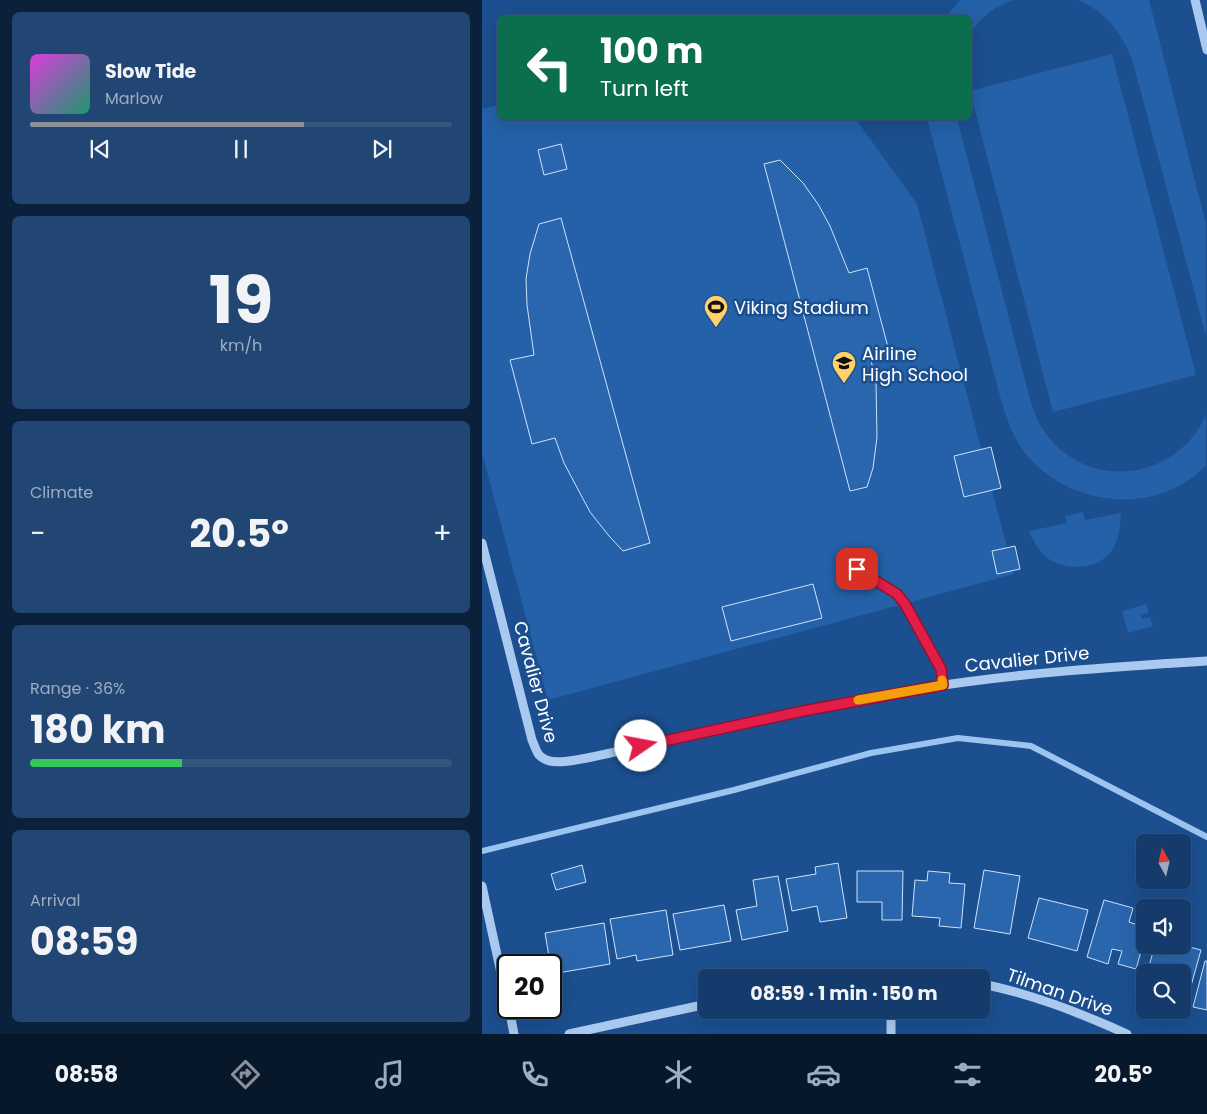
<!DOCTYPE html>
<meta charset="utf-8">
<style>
:root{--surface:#143b6b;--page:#214673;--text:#f1f3f6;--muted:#9dadc1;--line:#33557e;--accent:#8c9099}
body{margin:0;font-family:Poppins,sans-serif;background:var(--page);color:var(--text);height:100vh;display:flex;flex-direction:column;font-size:19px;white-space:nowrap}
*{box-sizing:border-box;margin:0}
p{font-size:16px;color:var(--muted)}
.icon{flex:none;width:28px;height:28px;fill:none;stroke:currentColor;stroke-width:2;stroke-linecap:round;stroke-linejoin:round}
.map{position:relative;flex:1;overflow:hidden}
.details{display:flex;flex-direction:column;gap:12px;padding:12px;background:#0b203b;width:482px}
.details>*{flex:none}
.top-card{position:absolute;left:15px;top:15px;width:475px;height:105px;border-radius:8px;box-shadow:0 5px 20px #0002,0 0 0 1px var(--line);background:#0b6e4f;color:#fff;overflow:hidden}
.needle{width:32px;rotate:352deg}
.controls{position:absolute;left:654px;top:834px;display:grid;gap:10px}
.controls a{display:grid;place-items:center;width:55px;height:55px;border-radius:8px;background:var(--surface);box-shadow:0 5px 20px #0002,0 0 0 1px var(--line);font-size:25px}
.speed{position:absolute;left:15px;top:954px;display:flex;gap:10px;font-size:25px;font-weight:700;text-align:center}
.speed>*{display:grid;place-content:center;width:65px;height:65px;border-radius:50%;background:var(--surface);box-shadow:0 5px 20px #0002,0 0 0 1px var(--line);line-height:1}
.speed .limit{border:2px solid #111;border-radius:8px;background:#fff;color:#111}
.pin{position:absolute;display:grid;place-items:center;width:42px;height:42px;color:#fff;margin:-21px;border-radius:10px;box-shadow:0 2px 8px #0006}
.me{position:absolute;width:55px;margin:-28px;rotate:78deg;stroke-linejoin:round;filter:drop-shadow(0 0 4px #0008)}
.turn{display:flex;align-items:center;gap:18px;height:105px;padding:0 20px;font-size:22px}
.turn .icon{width:65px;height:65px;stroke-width:2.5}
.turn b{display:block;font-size:35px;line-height:42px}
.big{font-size:38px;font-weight:700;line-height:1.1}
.details .card{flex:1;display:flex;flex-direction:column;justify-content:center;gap:8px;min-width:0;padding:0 18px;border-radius:8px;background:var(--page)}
.details .dial{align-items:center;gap:0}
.dial b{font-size:65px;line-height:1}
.song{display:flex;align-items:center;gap:15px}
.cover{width:60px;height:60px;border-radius:8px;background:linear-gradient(135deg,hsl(300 70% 55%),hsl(160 70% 35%))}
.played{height:5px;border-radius:2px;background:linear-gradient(90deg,var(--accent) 65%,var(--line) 65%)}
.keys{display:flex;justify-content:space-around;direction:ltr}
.heat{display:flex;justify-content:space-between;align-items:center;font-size:28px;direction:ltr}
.charge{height:8px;border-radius:4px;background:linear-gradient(90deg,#34c759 36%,var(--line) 0)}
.trip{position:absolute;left:216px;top:969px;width:292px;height:50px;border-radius:8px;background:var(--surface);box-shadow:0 5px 20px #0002,0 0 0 1px var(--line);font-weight:700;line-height:50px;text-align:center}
.dock{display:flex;height:80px;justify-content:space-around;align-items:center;background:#08182b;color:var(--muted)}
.dock .icon{width:35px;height:35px}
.dock .on{color:var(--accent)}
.dock b{font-size:22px;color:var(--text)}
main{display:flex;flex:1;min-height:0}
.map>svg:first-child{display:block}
.green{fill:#2461a8}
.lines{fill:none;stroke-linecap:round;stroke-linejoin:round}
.stream{stroke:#9cc4f0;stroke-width:6}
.building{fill:#2a66ad;stroke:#cfe3fa}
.minor{stroke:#a9c9ee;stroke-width:9}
.route-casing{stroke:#92132f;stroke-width:12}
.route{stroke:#e11d48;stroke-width:9}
.slow{stroke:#f59e0b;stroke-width:9}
.labels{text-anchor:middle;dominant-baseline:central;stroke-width:5;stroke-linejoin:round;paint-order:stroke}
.poi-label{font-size:18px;fill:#fff;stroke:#1b4f8f;text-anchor:start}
.street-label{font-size:18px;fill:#fff;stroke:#1b4f8f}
</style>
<main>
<section class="details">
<div class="card">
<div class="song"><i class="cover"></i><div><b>Slow Tide</b><p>Marlow</p></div></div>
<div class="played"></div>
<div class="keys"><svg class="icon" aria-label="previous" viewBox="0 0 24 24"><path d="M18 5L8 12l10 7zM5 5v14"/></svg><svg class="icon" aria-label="pause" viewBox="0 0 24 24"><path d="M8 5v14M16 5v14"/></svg><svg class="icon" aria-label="next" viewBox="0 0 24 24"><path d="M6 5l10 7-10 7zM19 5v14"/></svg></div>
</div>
<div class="card dial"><b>19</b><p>km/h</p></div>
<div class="card"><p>Climate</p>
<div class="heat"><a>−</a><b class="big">20.5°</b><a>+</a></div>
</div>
<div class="card"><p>Range · 36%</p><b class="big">180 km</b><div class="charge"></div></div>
<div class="card"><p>Arrival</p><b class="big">08:59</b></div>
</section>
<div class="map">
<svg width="725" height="1034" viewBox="0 0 725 1034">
<rect width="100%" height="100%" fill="#1b4f8f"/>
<!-- green -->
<g class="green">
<path d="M478,0H531C513,6 499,17 488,33V18L464,17Z"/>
<path d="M596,0H667L724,224V336L650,59C638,31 624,12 596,0Z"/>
<path d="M630,54L714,375L571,412L488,91Z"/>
<path d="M17,105L18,118H373L435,204L532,574L66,700L0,453V109Z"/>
<path d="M445,118H475L549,403C552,413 556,422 562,431C604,492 694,482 724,415V465C678,515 595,508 550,461C534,445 527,425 520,404Z"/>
<path d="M601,512L603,520L639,513C638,525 638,536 632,547C619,571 583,572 564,557C556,550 551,540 547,531L585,523L583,516Z"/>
<path d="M664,604L667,613L659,615L660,619L668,617L671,626L646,633L640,611Z"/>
</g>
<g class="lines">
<!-- stream -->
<path class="stream" d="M0,851L252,790L389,753L476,738L549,746L725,837"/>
</g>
<!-- building -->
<g class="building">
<path d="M79,144L85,169L62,175L56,150Z"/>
<path d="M298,160L321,183L336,204L348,226L367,273L385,268L407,351L388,356L394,382L395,437L391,468L385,487L368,491L282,164Z"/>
<path d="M79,218L168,543L141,551L127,536L108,512L82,463L73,438L50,444L28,360L52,355L45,305L44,279L48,254L57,224Z"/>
<path d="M509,447L519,488L482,497L472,456Z"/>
<path d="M533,546L538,569L515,574L510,551Z"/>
<path d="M331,584L340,618L249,641L240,607Z"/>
<path d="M356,863L365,918L338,922L335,906L310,911L304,879L334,874L333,867Z"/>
<path d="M100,865L104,882L74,890L69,874Z"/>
<path d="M502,870L538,876L528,934L492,928Z"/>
<path d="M375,871H421L420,920H400V902H375Z"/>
<path d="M446,871L468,873L467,883L483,884L479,928L457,926L458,918L430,916L433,880L445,881Z"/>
<path d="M296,876L306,931L260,940L254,910L275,906L271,880Z"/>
<path d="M557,898L606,910L595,951L546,938Z"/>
<path d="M622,900L651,908L647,922L662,927V941L654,969L636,964L640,951L630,949L626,964L605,957Z"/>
<path d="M242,905L249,941L198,950L191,914Z"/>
<path d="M184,910L191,955L155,961L154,955L135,959L128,919Z"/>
<path d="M122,923L128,964L70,974L63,933Z"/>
<path d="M673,945H700L719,950L707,993L700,991V972H685V971L667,966Z"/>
<path d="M723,961H725V1010L711,1007Z"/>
</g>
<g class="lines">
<!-- minor -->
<g class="minor">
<path d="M713,0L725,50"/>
<path d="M0,543L50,740C52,744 54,751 57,755C68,767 91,760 105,758C217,734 329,707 442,688C536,673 630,667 725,661"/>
<path d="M362,560L415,594L423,604L459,669L461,685"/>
<path d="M0,886L26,1005"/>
<path d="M363,978L394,975L443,978"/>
<path d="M500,984C551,994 598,1013 645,1034"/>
<path d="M27,1008L32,1034"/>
<path d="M87,1034L225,1004"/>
<path d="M409,1034V1010"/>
</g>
</g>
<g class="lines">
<defs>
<path id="route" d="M159,746L321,711L461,685L459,669L423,604L415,594L375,569"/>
</defs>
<!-- route casing -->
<use href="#route" class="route-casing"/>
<!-- route -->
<use href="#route" class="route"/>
<!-- slow -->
<path class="slow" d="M376,700L461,685L460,680"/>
</g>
<!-- icons -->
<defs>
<symbol id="stadium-pin" viewBox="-11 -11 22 30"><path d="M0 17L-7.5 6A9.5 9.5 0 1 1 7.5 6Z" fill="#ffd166" stroke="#1b4f8f"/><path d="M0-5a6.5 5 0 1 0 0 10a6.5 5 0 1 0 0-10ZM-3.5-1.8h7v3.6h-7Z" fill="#111"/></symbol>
<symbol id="school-pin" viewBox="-11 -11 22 30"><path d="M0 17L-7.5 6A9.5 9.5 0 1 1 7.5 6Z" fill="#ffd166" stroke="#1b4f8f"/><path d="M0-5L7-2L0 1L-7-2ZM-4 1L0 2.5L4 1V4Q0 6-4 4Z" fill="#111"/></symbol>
</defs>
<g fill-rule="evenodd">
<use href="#stadium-pin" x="220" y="293" width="28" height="38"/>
<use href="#school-pin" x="348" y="349" width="28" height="38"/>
</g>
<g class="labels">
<!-- poi labels -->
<g class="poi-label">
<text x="252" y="307">Viking Stadium</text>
<text x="380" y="353">Airline<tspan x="380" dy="21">High School</tspan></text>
</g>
<!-- street labels -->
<g class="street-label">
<text transform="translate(545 659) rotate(-6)">Cavalier Drive</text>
<text transform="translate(54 682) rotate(75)">Cavalier Drive</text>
<text transform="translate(578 992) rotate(19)">Tilman Drive</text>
</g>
</g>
</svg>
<div class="controls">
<a><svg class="needle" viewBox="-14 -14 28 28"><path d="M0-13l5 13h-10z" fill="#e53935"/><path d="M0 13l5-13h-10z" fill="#9dadc1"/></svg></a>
<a><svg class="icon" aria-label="sound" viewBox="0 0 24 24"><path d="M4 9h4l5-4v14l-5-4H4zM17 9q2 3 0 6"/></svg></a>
<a><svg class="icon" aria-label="search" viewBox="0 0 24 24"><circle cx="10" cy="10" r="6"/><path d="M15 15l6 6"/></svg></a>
</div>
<div class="speed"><div class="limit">20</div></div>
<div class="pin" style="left:375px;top:569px;background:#d93025"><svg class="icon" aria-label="arrive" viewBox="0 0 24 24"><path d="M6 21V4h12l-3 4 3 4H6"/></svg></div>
<svg class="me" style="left:159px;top:746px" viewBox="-20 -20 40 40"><circle r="19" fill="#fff"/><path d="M0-13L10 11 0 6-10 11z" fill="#e11d48"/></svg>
<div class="trip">08:59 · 1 min · 150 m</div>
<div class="top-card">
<div class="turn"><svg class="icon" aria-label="left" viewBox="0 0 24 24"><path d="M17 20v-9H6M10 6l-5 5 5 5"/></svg><div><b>100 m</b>Turn left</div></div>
</div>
</div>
</main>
<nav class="dock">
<b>08:58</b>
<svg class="icon on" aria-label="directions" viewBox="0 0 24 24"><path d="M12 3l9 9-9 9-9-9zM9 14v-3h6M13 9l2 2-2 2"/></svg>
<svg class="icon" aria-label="music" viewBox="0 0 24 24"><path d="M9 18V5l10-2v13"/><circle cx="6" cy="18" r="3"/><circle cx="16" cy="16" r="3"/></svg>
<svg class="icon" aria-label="phone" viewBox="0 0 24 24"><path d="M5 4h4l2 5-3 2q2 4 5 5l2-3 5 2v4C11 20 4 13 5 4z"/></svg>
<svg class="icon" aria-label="climate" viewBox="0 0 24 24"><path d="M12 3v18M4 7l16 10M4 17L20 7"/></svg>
<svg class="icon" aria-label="car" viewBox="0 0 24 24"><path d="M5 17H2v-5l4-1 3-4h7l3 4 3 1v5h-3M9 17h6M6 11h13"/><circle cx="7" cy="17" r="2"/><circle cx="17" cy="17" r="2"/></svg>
<svg class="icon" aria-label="filters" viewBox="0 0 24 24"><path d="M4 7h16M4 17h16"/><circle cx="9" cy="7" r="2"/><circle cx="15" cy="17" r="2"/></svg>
<b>20.5°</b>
</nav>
